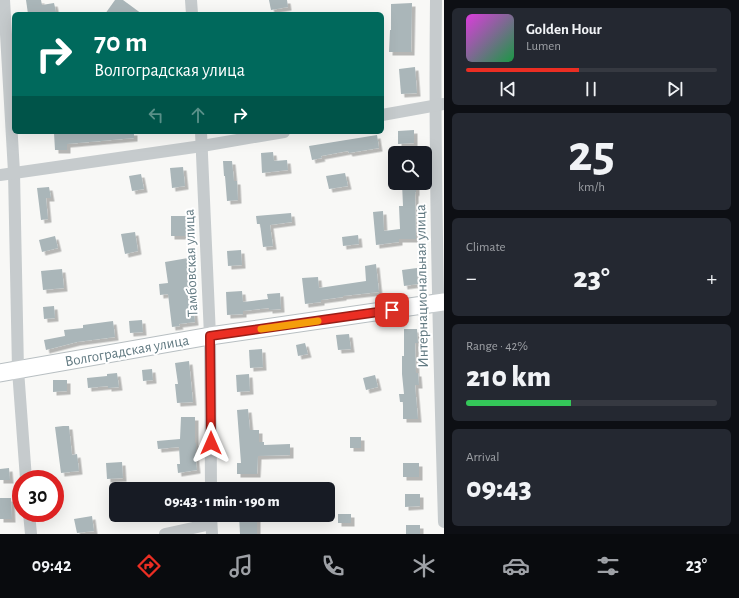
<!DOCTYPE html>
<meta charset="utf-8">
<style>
:root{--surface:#171b24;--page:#242831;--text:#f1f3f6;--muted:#9ea1a6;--line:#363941;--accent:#eb2e23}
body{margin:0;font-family:"Alegreya Sans",sans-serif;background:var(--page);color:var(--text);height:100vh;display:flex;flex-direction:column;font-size:15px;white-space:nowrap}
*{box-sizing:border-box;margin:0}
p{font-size:13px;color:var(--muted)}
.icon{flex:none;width:22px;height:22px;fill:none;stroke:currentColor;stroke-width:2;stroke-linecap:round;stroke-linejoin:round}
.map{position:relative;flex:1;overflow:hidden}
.sheet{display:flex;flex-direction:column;gap:8px;padding:8px;background:#0d0f14;width:295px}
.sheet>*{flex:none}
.top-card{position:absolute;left:12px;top:12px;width:372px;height:122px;border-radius:6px;box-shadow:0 4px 16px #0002;background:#00695c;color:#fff;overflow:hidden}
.controls{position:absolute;left:388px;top:146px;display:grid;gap:8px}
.controls a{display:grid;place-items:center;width:44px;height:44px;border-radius:6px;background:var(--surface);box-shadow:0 4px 16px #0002;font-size:20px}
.speed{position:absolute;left:12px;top:470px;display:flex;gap:8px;font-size:20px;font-weight:700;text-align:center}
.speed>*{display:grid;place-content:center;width:52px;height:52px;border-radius:50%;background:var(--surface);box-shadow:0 4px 16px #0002;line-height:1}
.speed .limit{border:6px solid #d22;background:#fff;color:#111}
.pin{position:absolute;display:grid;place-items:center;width:34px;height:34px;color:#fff;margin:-17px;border-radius:8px;box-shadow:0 2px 6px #0006}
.me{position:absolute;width:44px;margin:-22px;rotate:0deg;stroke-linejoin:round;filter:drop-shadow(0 0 3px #0008)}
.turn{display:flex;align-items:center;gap:14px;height:84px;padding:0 16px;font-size:18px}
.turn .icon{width:52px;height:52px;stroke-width:2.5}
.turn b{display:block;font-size:28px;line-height:34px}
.lanes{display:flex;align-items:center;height:38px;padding:0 16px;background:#0003;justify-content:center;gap:20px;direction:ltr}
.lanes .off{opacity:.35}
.big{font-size:30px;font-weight:800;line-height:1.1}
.sheet .tile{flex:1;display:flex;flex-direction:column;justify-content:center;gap:6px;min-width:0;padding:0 14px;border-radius:6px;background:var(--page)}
.sheet .dial{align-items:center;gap:0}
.dial b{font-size:52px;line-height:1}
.song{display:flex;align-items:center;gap:12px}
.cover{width:48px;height:48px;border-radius:6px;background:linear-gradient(135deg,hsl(300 70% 55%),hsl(140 70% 35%))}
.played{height:4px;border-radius:2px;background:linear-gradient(90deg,var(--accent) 45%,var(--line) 45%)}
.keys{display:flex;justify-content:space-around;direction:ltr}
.heat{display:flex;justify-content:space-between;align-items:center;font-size:22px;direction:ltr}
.charge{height:6px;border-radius:3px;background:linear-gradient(90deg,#34c759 42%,var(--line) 0)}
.trip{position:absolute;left:109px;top:482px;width:226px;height:40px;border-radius:6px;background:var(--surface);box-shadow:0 4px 16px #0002;font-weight:800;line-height:40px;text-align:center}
.dock{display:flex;height:64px;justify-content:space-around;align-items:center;background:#090b0e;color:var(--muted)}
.dock .icon{width:28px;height:28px}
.dock .current{color:var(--accent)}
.dock b{font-size:18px;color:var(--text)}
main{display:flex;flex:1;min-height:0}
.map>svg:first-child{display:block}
.building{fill:#aab6b9;filter:url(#shadow)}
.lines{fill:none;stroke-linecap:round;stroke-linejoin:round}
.secondary-casing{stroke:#b8bfc2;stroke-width:19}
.street{stroke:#c6cbcd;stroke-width:12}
.secondary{stroke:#fff;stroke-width:17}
.route-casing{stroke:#991e17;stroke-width:10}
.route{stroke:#eb2e23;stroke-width:7}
.slow{stroke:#f59e0b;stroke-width:7}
.labels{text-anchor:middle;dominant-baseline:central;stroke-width:4;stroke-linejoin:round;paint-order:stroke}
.street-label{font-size:15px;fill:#627a82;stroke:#fff}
</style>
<main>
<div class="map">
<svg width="444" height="534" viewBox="0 0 444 534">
<defs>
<filter id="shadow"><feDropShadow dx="3.5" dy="3.5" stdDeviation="0" flood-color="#0004"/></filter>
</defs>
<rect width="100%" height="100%" fill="#f8f8f6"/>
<!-- building -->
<g class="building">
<path d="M26,0H41L42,5L54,3L56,12L44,14H28Z"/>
<path d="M115,0H123L142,14H105Z"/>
<path d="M269,0H287L288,7L271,10Z"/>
<path d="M412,3L411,52H389L390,30H391V4Z"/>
<path d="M415,67L417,93L401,94L399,69Z"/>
<path d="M414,130V143L398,144V131Z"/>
<path d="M66,132H134V138L67,144V150H55L54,133Z"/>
<path d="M377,135L379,148L349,153L348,151L321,156L322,158L312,160L309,146Z"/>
<path d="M273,152L274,161L287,160L288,170L262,173L261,153Z"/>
<path d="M223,161H232L234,181H237L238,200L227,201L225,176H224Z"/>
<path d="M183,167L185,186L172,188L170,168Z"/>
<path d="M345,173L348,186L329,189L326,176Z"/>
<path d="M141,174L144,189L132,191L129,176Z"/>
<path d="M402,183H416V192L415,193L416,239H399V242L376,245L373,212L383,211L384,231L400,229L399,206H403Z"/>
<path d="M49,187L51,198H46L48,219L41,220L37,188Z"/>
<path d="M291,213L292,222L270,225L273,246L263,247L260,224H257L256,216Z"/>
<rect x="171" y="216" width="16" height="20"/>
<path d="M135,232L138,251L125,254L121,234Z"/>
<path d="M358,235L359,244L343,246L342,237Z"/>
<path d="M55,236L58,248L42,252L39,240Z"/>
<path d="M241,250L242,265L228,266L227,251Z"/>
<path d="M188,258L195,322L179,324L180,326L172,327L168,294L160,295L159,284L168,283L165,262Z"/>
<path d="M376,264L379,292L343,296V297L321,300V302L305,304L302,278L318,277L319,288L366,281L365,266Z"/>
<path d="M417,268L418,284L404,286L402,270Z"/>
<path d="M62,269L64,288L43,290L41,271Z"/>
<path d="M242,291L243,302L268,299L267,294L280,293L281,309L269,310V308L243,311V314L227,315L226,292Z"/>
<path d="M54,306L55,318L44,319L43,307Z"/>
<path d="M142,320L143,332L130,333L129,321Z"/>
<path d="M113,321L115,337L77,342L46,350L44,340L65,336L64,330L83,328V325Z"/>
<path d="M404,329H417L418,343H415L416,373H418L419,385H415L418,419H403V402H400L399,394H404L402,374V356H404Z"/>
<path d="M349,334L351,349L338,350L336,335Z"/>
<path d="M305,343L308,354L298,356L296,345Z"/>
<path d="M262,349L263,367L250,368L249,350Z"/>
<path d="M189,361L193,402L177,403L175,384H178L175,363Z"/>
<path d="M152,369L153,380L143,381L142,370Z"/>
<path d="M117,373L119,387L108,388V386L88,388L87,378L107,376V374Z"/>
<path d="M249,374L250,391L237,392L236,375Z"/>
<path d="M375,375L378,387L366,390L363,378Z"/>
<path d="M53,380H67V391L53,392Z"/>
<path d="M248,409L250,430H259V442H264V445L290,444V455L258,456L257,474H237V463H241L237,410Z"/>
<path d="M181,417H195V443H196V453H195L197,470L178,473L177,464H180L179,447L158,449L157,441L180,439Z"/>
<path d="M63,426H69L72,455L77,454L79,471L61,473L55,427Z"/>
<rect x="350" y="437" width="11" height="11"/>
<path d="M122,462L123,478L107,479L106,463Z"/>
<rect x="403" y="463" width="16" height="14"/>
<path d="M9,468L10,480H0V469Z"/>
<path d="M405,494H420V506L405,507Z"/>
<path d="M0,498H11L12,519H0Z"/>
<rect x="338" y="514" width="13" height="9"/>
<path d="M239,515H257V534H240Z"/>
<path d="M92,516L94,531L77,533L74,519Z"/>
<rect x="406" y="525" width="14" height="9"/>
</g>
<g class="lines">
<defs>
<path id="secondary" d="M0,373L210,336L444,302"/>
</defs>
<!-- secondary casing -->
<use href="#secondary" class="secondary-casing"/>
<!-- street -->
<g class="street">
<path d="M4,0L14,172L18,370L26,479"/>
<path d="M191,0L192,14"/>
<path d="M436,0C434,174 439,348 444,522"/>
<path d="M382,115L444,104"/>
<path d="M201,132L210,336L211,489"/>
<path d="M0,175L202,146L284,132"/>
<path d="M29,513L31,534"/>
<path d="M211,515L212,534"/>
<path d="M165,534L211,524"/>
</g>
<!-- secondary -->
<use href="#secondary" class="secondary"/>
</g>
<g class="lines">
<defs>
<path id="route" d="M211,443L210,336L392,310"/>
</defs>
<!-- route casing -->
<use href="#route" class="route-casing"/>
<!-- route -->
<use href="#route" class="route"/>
<!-- slow -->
<path class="slow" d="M261,329L318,321"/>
</g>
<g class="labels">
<!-- street labels -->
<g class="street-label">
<text transform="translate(191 263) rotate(-92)">Тамбовская улица</text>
<text transform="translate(422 286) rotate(-91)">Интернациональная улица</text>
<text transform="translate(127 351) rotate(-10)">Волгоградская улица</text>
</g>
</g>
</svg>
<div class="controls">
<a><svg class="icon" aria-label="search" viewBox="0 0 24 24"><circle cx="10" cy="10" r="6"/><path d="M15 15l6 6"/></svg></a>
</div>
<div class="speed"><div class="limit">30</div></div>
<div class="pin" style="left:392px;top:310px;background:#d93025"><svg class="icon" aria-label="arrive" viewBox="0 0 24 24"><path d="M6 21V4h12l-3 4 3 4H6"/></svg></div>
<svg class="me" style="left:211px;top:443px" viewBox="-20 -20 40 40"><path d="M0-17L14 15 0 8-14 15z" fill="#eb2e23" stroke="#fff" stroke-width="4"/></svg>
<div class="trip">09:43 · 1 min · 190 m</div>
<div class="top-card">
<div class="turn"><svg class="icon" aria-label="right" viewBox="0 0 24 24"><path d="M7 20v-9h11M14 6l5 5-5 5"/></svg><div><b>70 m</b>Волгоградская улица</div></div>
<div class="lanes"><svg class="icon off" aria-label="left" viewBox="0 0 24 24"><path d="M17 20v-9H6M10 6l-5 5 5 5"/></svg><svg class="icon off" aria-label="ahead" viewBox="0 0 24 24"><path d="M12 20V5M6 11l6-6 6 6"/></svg><svg class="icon" aria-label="right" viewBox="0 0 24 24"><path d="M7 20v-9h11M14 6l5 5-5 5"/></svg></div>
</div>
</div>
<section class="sheet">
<div class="tile">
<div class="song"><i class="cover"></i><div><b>Golden Hour</b><p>Lumen</p></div></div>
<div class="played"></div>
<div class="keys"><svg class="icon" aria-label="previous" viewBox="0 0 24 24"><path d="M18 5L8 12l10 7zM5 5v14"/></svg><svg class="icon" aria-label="pause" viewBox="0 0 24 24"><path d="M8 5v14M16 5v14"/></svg><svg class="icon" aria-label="next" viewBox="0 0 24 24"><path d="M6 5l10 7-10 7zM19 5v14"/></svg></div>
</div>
<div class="tile dial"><b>25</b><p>km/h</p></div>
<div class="tile"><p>Climate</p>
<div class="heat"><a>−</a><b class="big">23°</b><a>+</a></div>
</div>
<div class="tile"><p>Range · 42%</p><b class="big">210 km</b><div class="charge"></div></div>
<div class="tile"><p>Arrival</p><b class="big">09:43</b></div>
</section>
</main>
<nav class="dock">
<b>09:42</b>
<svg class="icon current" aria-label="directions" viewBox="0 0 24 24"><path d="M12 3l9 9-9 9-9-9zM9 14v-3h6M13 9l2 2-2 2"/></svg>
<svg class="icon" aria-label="music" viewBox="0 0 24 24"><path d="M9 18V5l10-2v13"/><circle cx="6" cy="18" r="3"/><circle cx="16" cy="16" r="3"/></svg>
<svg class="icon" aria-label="phone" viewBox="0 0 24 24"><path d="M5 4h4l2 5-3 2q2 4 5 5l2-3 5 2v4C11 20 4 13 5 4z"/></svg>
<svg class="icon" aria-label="climate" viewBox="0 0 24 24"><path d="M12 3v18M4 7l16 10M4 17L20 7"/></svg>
<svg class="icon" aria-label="car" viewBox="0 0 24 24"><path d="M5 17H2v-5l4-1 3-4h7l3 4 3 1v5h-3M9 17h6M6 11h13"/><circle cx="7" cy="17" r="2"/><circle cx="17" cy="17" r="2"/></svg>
<svg class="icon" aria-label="filters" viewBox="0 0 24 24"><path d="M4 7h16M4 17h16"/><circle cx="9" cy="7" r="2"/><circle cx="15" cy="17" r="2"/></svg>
<b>23°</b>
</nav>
